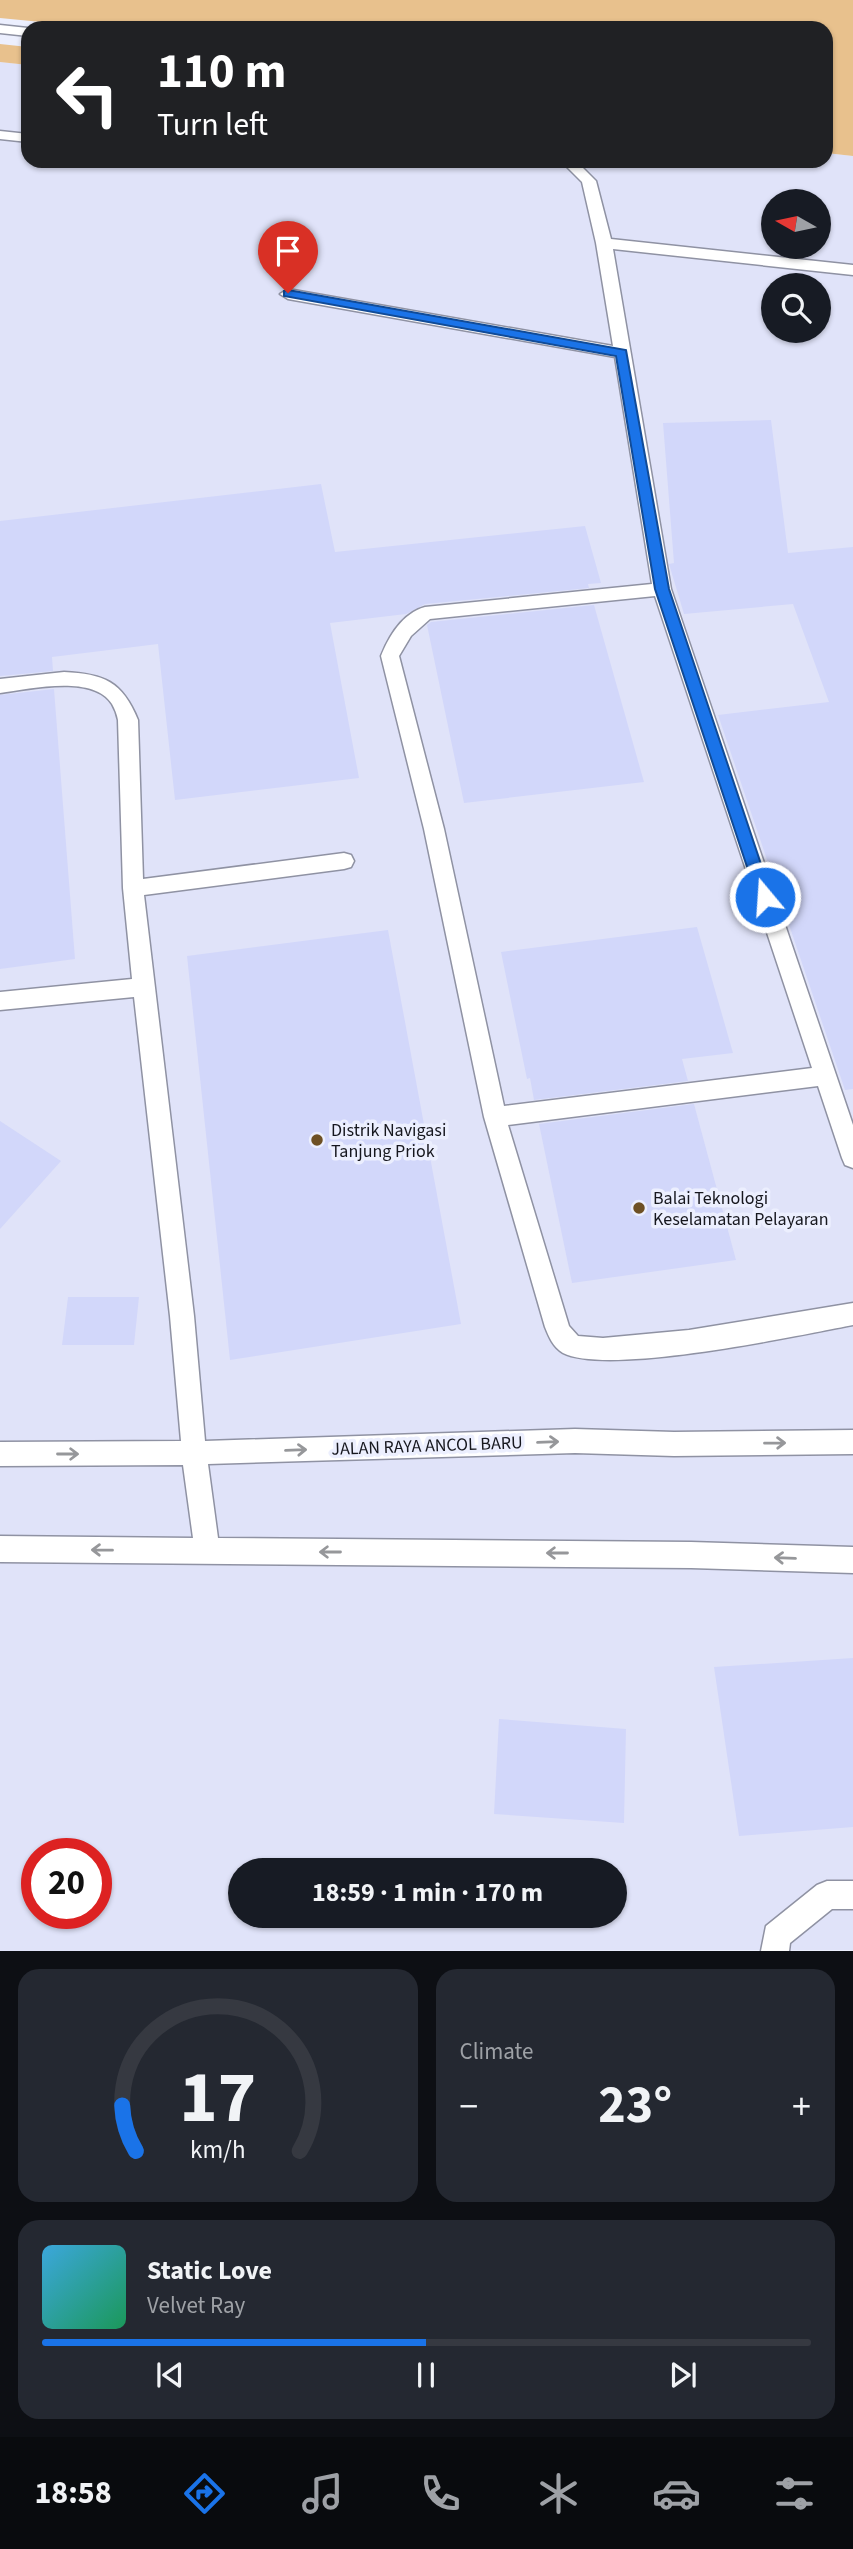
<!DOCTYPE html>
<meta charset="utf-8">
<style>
:root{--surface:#171b24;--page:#242831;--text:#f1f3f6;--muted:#9ea1a6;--line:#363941;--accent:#1a73e8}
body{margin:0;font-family:"Source Sans 3",sans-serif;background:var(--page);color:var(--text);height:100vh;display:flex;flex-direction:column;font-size:26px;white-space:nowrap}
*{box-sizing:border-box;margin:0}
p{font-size:23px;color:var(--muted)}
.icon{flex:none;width:38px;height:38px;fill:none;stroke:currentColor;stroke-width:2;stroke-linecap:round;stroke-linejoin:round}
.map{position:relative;height:1951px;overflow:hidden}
.drawer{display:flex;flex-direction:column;gap:18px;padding:18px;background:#0d0f14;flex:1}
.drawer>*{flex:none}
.guide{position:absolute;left:21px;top:21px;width:812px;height:147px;border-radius:21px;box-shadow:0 2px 5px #0004;background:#202124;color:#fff;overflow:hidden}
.needle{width:46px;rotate:279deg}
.fabs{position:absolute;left:761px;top:189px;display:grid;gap:14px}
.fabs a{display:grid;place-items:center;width:70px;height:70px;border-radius:50%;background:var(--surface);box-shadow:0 2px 5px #0004;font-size:35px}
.speed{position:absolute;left:21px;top:1838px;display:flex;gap:14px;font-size:35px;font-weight:700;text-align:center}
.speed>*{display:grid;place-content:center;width:91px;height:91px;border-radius:50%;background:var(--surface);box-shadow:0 2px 5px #0004;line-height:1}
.speed .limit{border:10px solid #d22;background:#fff;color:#111}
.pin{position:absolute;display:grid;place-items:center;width:60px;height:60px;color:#fff;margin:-72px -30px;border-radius:50% 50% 50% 0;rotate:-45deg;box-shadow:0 0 7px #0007}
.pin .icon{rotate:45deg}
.me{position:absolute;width:77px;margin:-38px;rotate:342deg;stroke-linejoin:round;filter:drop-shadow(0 0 5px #0008)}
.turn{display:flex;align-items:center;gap:24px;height:147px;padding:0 21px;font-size:32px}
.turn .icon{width:91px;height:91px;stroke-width:2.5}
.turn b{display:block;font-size:49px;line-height:60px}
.big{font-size:52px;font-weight:700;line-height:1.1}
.drawer .tile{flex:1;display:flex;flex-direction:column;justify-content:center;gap:10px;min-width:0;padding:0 24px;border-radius:21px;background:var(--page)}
.drawer .dial{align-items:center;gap:0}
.dial svg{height:182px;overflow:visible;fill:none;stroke:var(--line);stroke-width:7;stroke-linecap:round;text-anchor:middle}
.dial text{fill:var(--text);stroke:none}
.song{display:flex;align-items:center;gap:21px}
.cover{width:84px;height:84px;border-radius:10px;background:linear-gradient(135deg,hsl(200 70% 55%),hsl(150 70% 35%))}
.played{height:7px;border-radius:4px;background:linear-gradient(90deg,var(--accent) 50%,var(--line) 50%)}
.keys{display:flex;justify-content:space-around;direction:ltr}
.heat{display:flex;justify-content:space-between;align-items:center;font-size:38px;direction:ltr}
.drawer .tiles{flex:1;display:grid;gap:18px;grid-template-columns:1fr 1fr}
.tile:last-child{grid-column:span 2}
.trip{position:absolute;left:228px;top:1858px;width:399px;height:70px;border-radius:35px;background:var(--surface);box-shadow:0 2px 5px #0004;font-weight:700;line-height:70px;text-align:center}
.tabs{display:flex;height:112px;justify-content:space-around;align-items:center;background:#090b0e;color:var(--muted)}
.tabs .icon{width:49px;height:49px}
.tabs .on{color:var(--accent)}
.tabs b{font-size:32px;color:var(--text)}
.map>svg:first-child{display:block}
.built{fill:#e0e3f9;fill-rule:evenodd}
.water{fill:#e8c18d}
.pier{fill:#eceffe}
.building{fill:#d2d7fa}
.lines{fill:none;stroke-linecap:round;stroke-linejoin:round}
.lane-casing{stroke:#8f92a3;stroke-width:3}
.lane{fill:#fff;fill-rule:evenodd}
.oneway{stroke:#96979a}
.route{fill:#1a73e8;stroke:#114b97;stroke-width:2}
.poi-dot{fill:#6e5024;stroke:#eceffe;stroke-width:2.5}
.labels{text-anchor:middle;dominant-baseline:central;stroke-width:7;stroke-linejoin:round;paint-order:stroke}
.poi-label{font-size:18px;fill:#16171e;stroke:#eceffe;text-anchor:start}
.street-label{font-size:18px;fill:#16171e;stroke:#eceffe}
</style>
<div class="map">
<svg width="853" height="1951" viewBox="0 0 853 1951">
<rect width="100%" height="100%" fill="#eceffe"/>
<!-- built -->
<path class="built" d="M0,62L28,65V161H826V153L853,156V1950L0,1951ZM774,201H819V247H774ZM774,285H819V331H774ZM37,1853H96V1913H37ZM240,1871H614V1916H240Z"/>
<!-- water -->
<path class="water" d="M0,0H853V156L826,153V28H28V65L0,62Z"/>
<!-- pier -->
<path class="pier" d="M0,18L103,28H28V47L0,44Z"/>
<!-- building -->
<g class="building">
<path d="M771,420L788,553L853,547V1089L845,1090L718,715L829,702L793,604L684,614L669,564L674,563L663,423Z"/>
<path d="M321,484L335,552L585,526L601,583L588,584L589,588L425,604L406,614L330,623L359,778L175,800L158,644L52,657L53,671L0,676V521Z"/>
<path d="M594,605L644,782L464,803L427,625L431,622Z"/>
<path d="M54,689L75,959L0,969V695Z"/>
<path d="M697,927L733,1053L682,1059L688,1081L534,1100L530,1078L527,1079L501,952Z"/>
<path d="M388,930L461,1324L230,1360L187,956Z"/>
<path d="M694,1104L736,1260L572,1283L539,1124Z"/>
<path d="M0,1121L61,1161L0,1229Z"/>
<path d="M68,1297H139L134,1345H62Z"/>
<path d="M853,1658V1827L739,1836L714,1667Z"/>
<path d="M499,1719L626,1729L624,1823L494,1814Z"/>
</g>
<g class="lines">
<defs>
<g id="lane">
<path d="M0,25L28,28V36L0,33Z"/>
<path d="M0,131L28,134V142L0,139Z"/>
<path d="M561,161H576L596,181L611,239L853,265V275L613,249L671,589L853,1125V1168L845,1165L842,1158L818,1086L508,1125L569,1326L578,1336L603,1338L689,1330L853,1303V1325C796,1336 609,1376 563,1353C553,1347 549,1337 545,1327L484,1117L424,829L381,656C389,636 403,613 425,607L652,584L615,357L288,299L280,294L288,289L613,346L596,243L582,182ZM655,596L812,1068L504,1106L444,829L399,656L411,636L430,619Z"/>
<path d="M64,672C104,674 122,681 138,720L143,879L344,853L351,855L354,861L351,867L344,869L144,895L194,1316L205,1441L575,1429L674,1432L853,1430V1454L674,1456L575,1453L208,1464L218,1538L691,1542L853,1547V1573L691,1568L0,1562V1536L193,1538L183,1465L0,1466V1442L181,1441L170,1316L134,997L0,1010V992L132,979L123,888L118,720C117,715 115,709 112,704C93,674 30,689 0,693V679Z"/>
<path d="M827,1881H853V1909H832L790,1943L789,1951H761L766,1926L817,1885Z"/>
</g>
</defs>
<!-- lane casing -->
<use href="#lane" class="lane-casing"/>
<!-- lane -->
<use href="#lane" class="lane"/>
</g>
<!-- one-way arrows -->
<defs><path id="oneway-shaft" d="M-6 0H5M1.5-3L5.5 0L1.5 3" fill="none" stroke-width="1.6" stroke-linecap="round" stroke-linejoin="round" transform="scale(1.75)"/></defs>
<g class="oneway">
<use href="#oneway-shaft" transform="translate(548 1442) rotate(-2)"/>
<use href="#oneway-shaft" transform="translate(775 1443) rotate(-1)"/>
<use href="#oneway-shaft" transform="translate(296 1450) rotate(-2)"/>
<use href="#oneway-shaft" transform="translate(68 1454)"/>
<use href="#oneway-shaft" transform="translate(102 1550) rotate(-179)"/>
<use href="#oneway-shaft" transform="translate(330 1552) rotate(-180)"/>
<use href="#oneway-shaft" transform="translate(557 1553) rotate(-180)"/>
<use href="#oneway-shaft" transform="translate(785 1558) rotate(-178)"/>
</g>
<!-- route -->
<path class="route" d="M288,290L626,350L669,589L772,897L770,901L765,903L757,897L655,589L616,356L284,296V291Z"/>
<!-- markers -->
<g class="poi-dot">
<circle cx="317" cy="1140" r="7"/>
<circle cx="639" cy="1208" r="7"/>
</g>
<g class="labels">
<!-- poi labels -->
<g class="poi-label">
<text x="331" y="1130">Distrik Navigasi<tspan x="331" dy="21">Tanjung Priok</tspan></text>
<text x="653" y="1198">Balai Teknologi<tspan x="653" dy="21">Keselamatan Pelayaran</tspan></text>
</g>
<!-- street labels -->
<g class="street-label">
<text transform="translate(427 1446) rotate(-2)">JALAN RAYA ANCOL BARU</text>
</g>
</g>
</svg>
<div class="fabs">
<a><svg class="needle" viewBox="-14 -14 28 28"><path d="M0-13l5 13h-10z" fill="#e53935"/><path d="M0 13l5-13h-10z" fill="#9ea1a6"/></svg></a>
<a><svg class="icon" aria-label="search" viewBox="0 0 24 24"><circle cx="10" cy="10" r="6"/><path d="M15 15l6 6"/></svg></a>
</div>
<div class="speed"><div class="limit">20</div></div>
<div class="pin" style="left:288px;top:293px;background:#d93025"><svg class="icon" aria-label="arrive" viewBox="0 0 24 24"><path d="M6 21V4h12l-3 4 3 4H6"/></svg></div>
<svg class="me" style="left:765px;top:897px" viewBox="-20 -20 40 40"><circle r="17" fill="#1a73e8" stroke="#fff" stroke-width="3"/><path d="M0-11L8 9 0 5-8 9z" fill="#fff"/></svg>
<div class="trip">18:59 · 1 min · 170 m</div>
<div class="guide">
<div class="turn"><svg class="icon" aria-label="left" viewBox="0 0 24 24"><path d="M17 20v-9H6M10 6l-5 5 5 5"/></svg><div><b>110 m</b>Turn left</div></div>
</div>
</div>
<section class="drawer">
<div class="tiles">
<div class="tile dial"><svg viewBox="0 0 100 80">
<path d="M14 69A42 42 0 1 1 86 69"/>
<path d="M14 69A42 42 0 0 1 8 49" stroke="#1a73e8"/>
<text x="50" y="56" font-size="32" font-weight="700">17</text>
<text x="50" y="72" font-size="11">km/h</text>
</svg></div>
<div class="tile"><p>Climate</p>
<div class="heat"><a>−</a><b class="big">23°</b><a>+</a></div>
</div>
<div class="tile">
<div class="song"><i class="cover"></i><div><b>Static Love</b><p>Velvet Ray</p></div></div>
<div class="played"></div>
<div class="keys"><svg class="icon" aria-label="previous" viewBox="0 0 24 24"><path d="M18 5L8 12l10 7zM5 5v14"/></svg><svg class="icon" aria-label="pause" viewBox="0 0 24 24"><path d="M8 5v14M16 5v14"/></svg><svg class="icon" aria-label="next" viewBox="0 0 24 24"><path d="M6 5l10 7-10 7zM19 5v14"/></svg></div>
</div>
</div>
</section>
<nav class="tabs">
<b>18:58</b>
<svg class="icon on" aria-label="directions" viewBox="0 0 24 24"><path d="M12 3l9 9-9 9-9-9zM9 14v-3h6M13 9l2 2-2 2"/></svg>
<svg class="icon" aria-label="music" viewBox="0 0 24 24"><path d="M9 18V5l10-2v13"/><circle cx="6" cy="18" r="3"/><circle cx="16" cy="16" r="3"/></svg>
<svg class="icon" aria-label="phone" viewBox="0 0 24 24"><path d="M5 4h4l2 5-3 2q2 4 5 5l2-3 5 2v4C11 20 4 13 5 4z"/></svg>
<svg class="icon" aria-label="climate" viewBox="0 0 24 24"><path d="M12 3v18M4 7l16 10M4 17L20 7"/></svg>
<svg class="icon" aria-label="car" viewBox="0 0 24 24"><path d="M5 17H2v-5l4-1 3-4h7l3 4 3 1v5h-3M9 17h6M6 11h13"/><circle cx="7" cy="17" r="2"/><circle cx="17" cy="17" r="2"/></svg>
<svg class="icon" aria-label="filters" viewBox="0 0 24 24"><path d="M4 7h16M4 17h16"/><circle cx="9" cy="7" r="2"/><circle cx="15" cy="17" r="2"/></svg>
</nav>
